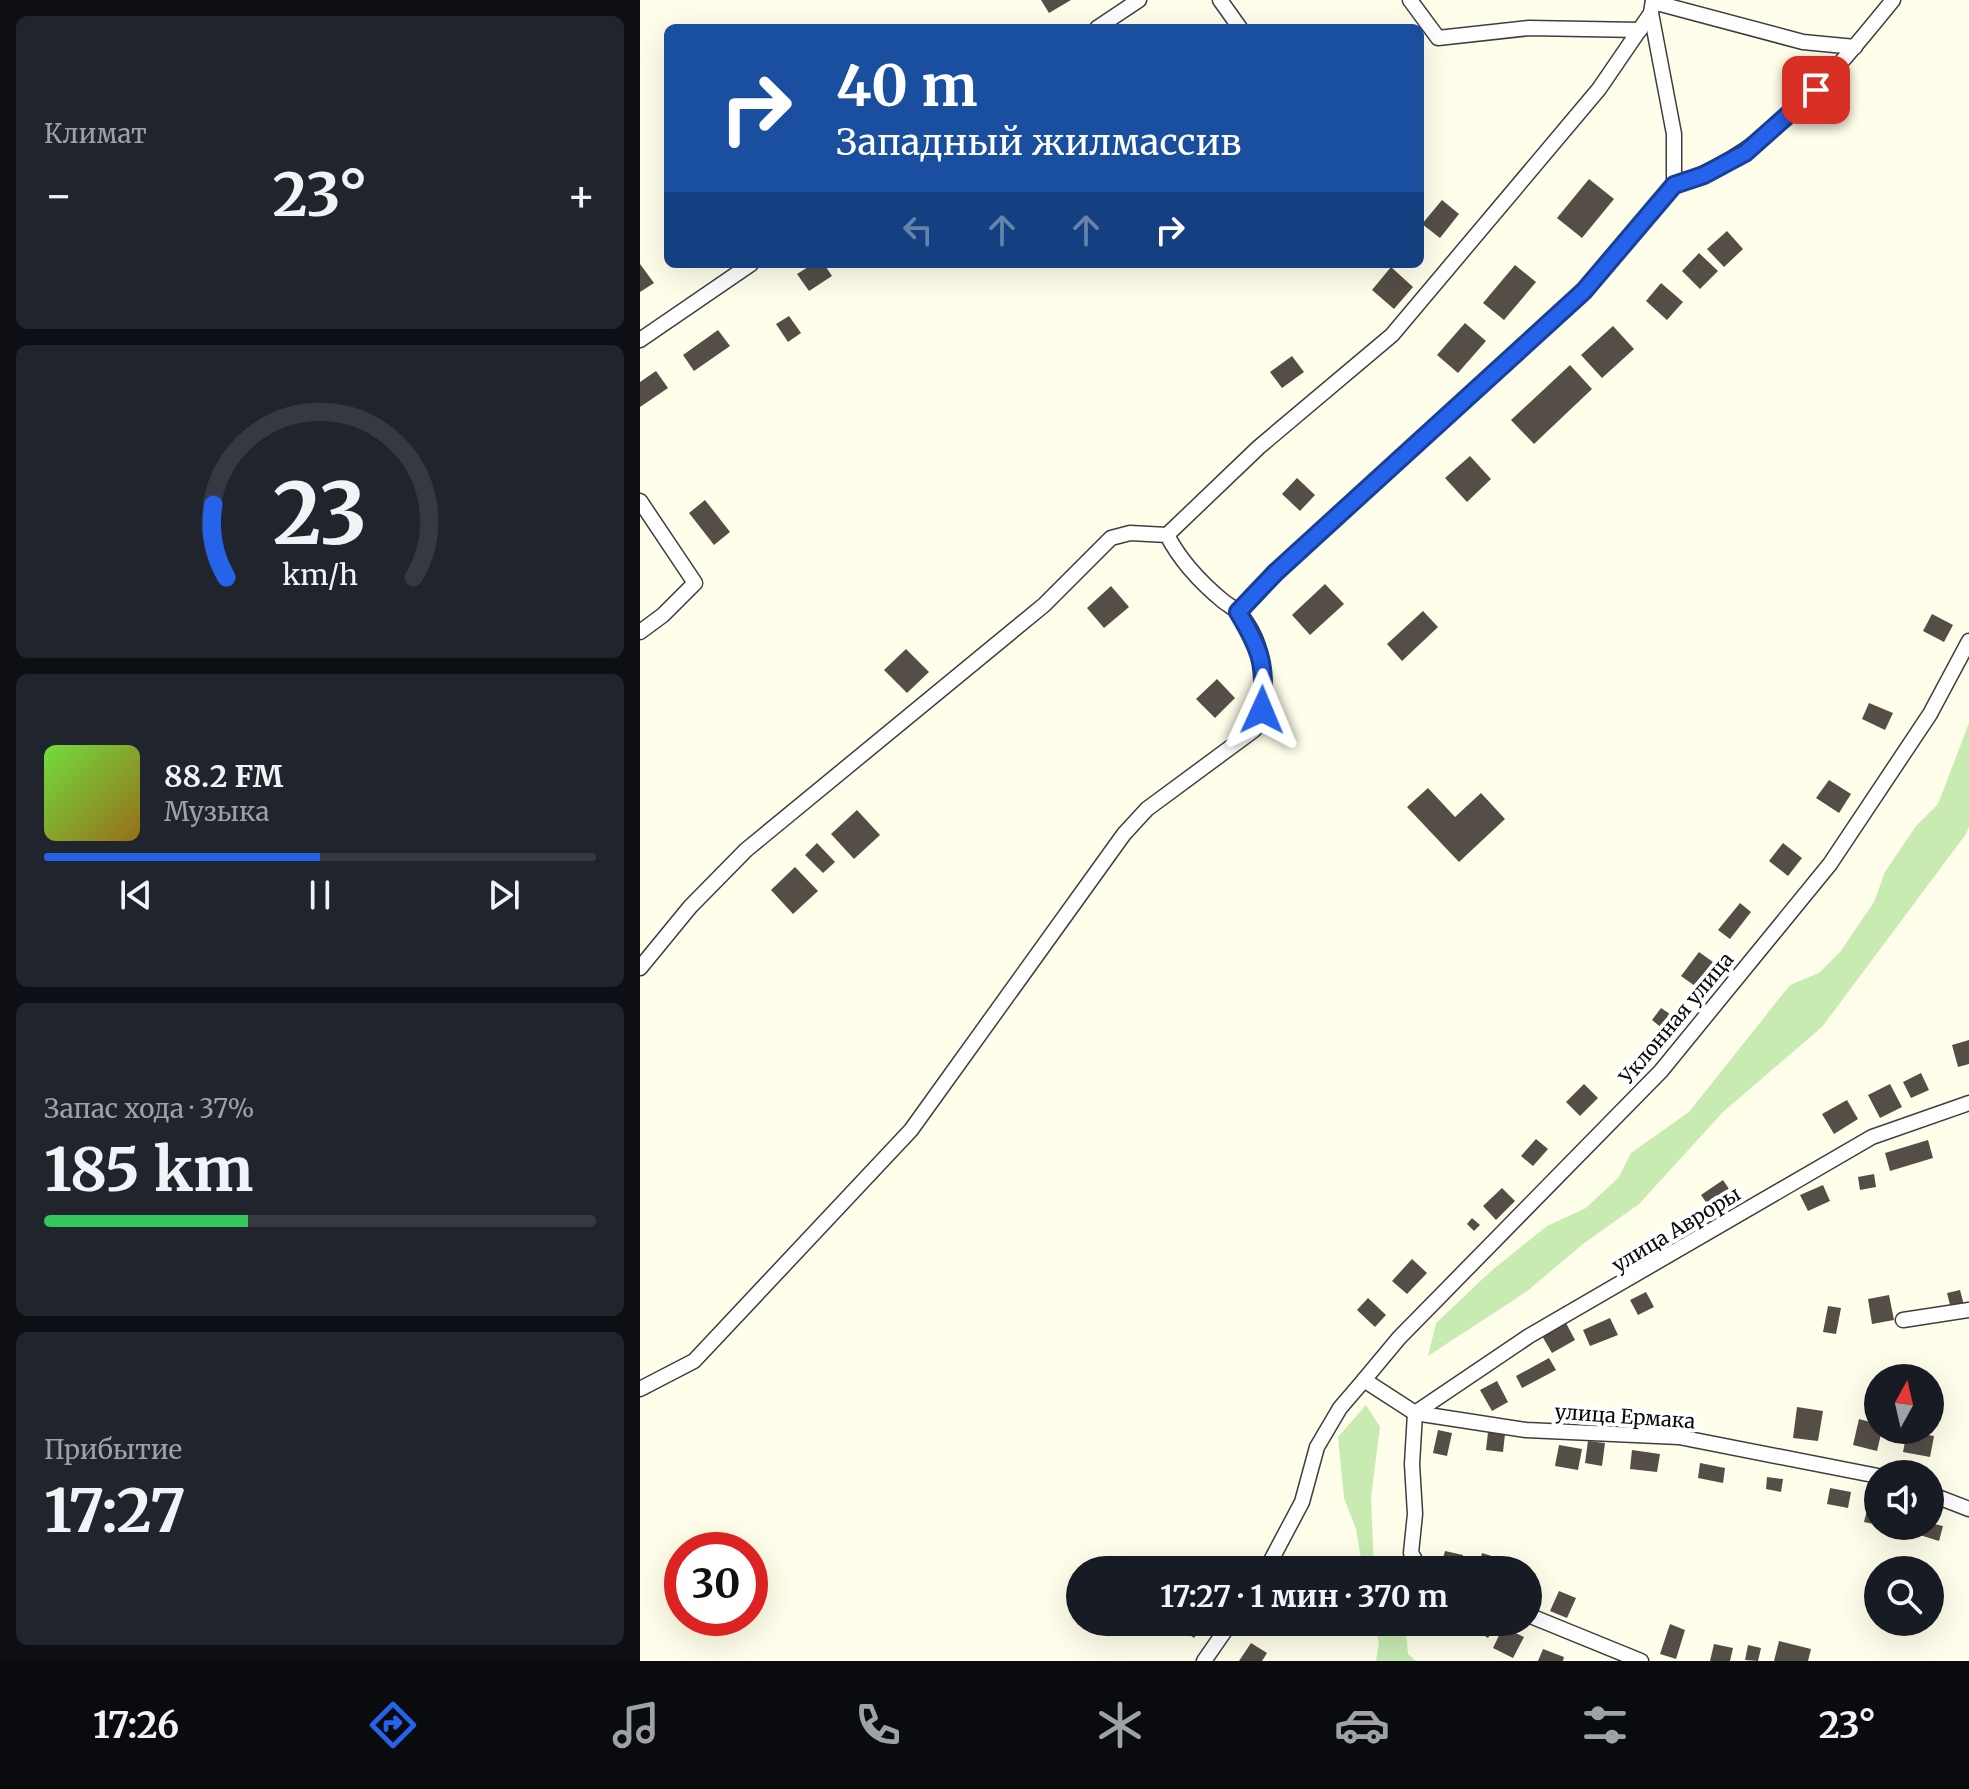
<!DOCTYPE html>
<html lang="ru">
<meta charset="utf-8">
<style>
:root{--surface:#171b24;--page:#20242c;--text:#f1f3f6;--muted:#9ea1a6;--line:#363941;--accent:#2563eb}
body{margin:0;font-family:Merriweather,serif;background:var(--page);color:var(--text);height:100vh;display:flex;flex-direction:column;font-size:30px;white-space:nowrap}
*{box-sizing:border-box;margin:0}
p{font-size:26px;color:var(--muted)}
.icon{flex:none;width:44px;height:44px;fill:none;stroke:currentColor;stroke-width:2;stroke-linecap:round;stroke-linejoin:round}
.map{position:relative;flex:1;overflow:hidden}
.side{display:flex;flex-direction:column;gap:16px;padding:16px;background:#0d0f14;width:640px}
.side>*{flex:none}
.banner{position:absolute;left:24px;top:24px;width:760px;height:244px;border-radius:12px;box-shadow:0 8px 32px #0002;background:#1a4fa0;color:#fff;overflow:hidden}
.needle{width:52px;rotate:8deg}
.buttons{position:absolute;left:1224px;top:1364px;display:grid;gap:16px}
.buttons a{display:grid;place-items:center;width:80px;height:80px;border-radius:50%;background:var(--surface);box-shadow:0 8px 32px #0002;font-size:40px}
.speed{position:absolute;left:24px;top:1532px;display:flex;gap:16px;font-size:40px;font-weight:700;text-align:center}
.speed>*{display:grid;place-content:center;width:104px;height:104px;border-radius:50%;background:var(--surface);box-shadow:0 8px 32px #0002;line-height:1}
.speed .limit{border:12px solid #d22;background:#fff;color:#111}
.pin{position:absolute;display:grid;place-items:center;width:68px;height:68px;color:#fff;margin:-34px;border-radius:16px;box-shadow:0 4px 12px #0006}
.me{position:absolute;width:88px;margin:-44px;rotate:1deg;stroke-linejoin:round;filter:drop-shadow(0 0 6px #0008)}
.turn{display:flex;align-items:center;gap:28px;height:168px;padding:0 40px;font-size:36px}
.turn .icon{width:104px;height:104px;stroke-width:2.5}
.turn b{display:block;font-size:56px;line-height:68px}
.lanes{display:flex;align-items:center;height:76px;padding:0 40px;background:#0003;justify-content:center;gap:40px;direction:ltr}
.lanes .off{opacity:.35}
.big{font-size:60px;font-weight:700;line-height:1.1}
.side .widget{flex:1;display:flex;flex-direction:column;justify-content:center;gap:12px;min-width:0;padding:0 28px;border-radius:12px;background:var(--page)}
.side .dial{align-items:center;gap:0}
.dial svg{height:208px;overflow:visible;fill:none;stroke:var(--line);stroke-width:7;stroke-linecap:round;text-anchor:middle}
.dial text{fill:var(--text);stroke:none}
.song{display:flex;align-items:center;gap:24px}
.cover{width:96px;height:96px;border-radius:12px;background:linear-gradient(135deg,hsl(100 70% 55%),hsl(40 70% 35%))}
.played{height:8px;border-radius:4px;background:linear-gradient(90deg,var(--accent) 50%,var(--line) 50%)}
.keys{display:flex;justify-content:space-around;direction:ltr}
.heat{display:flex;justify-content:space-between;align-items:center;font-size:44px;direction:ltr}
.charge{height:12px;border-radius:6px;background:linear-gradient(90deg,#34c759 37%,var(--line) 0)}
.trip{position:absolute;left:426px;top:1556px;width:476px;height:80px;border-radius:40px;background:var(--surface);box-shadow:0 8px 32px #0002;font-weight:700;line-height:80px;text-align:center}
.tab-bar{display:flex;height:128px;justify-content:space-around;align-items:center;background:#090b0e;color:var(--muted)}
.tab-bar .icon{width:56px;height:56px}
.tab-bar .on{color:var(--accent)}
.tab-bar b{font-size:36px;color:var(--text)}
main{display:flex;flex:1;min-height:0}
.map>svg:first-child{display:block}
.green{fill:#c8ebb2}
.building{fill:#544e47}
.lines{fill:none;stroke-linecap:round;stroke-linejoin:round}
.minor-casing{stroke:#3e3e3e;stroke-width:17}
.minor{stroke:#fff;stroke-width:14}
.route-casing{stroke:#184099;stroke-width:20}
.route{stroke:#2563eb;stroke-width:14}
.labels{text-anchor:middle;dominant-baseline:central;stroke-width:8;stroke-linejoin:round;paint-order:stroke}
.street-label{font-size:20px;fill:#0b0b0b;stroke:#fff}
</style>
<main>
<section class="side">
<div class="widget"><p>Климат</p>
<div class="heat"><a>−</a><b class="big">23°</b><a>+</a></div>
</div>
<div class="widget dial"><svg viewBox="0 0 100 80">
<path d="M14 69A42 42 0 1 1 86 69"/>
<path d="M14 69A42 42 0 0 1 9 41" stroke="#2563eb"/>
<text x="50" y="56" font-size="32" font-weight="700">23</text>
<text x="50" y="72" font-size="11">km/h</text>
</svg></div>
<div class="widget">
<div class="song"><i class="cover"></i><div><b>88.2 FM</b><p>Музыка</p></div></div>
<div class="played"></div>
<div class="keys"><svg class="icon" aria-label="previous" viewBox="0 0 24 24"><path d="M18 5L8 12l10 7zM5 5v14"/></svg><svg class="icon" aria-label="pause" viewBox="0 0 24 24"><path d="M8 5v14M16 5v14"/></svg><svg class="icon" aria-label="next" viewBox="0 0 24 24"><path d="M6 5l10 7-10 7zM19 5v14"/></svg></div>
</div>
<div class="widget"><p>Запас хода · 37%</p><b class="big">185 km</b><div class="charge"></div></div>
<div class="widget"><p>Прибытие</p><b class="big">17:27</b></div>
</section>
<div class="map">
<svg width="1329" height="1661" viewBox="0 0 1329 1661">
<rect width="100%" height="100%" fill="#fffeea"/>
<!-- green -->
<g class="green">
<path d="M1329,723V827L1326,834L1182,1027L1083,1112L999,1204L943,1244L886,1292L788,1356L796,1323L851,1271L907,1226L946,1208L979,1177L991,1153L1049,1112L1150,985L1179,973L1200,952L1234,902L1245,872L1276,826L1298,804Z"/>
<path d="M726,1405L740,1427L731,1497L734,1570H723L716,1529L704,1498L698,1437Z"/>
<path d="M732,1622H765L768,1654L776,1661H736L739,1642Z"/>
</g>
<!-- building -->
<g class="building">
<path d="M401,0H431L409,13Z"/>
<path d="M949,179L974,199L942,238L917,218Z"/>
<path d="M802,200L819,214L800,238L782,224Z"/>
<path d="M1087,231L1103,249L1084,267L1067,249Z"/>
<path d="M1059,253L1078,271L1060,289L1042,271Z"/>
<path d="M0,264L14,283L0,292Z"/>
<path d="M173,264H184L192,276L169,291L157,274Z"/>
<path d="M875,265L896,282L864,320L843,303Z"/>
<path d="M751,267L773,287L754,309L732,290Z"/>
<path d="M1021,283L1043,302L1027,320L1006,301Z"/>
<path d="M149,316L161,333L148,342L136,324Z"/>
<path d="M825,323L846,341L818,373L797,355Z"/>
<path d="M973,326L994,349L962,378L941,355Z"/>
<path d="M78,330L90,346L54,371L43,355Z"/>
<path d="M652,356L664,372L642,388L630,372Z"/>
<path d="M930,365L952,389L894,444L871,420Z"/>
<path d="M16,371L28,388L0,407V382Z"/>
<path d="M830,456L851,479L827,502L805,478Z"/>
<path d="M657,478L675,495L660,511L642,494Z"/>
<path d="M65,500L90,532L74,545L49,513Z"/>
<path d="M685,584L704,604L670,635L652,615Z"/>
<path d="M471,586L489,607L464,628L447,608Z"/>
<path d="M783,611L798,627L762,661L747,644Z"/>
<path d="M1292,614L1313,625L1304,642L1283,631Z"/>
<path d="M266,649L289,672L267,693L244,670Z"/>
<path d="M577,679L595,698L575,718L556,699Z"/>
<path d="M1229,703L1253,713L1245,730L1222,719Z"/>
<path d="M1189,780L1211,794L1199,813L1176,798Z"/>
<path d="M788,788L815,817L841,793L865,819L819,862L767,807Z"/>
<path d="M217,810L240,835L214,859L191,834Z"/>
<path d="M177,843L195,862L183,873L165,855Z"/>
<path d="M1143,843L1162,858L1148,876L1129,861Z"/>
<path d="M155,867L178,891L153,914L131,890Z"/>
<path d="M1100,903L1111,912L1090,939L1078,930Z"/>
<path d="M1059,952L1073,962L1055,986L1041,976Z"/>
<path d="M1021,1008L1033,1016L1023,1029L1012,1020Z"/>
<path d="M1329,1040V1064L1318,1067L1312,1045Z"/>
<path d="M1281,1073L1289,1090L1271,1098L1263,1082Z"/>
<path d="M944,1084L958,1098L940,1116L926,1102Z"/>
<path d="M1250,1084L1262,1107L1240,1118L1228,1095Z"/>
<path d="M1207,1100L1218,1119L1194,1134L1182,1114Z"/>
<path d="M896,1139L908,1149L893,1166L881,1156Z"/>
<path d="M1288,1140L1293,1158L1250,1171L1245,1153Z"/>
<path d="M1234,1174L1236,1187L1220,1190L1218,1177Z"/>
<path d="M1083,1180L1095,1198L1073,1212L1061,1195Z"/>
<path d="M1183,1185L1190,1201L1168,1211L1160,1195Z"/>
<path d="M862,1188L875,1201L856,1220L843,1206Z"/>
<path d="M832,1218L840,1225L834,1231L827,1224Z"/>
<path d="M772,1259L787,1273L767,1294L752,1281Z"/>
<path d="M1320,1290L1324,1305L1311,1309L1307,1293Z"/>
<path d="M1006,1292L1014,1307L998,1315L990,1300Z"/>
<path d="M1249,1295L1254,1320L1232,1324L1228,1299Z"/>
<path d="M728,1298L746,1315L735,1327L717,1310Z"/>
<path d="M1188,1306L1201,1308L1196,1334L1183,1332Z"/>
<path d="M970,1318L978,1335L950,1346L943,1330Z"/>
<path d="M926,1323L935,1340L912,1353L902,1336Z"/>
<path d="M909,1358L916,1370L882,1388L876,1376Z"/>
<path d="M857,1381L868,1402L852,1411L840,1390Z"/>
<path d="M1157,1407L1183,1411L1178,1441L1153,1438Z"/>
<path d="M1219,1419L1238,1424V1430H1242L1237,1451L1213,1445Z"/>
<path d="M798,1430L812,1433L807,1456L793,1453Z"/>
<path d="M1267,1431L1294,1436L1290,1457L1263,1452Z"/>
<path d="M848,1432L865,1434L863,1452L846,1450Z"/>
<path d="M948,1441L965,1443L962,1466L945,1463Z"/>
<path d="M919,1445L942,1449L938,1470L915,1466Z"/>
<path d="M992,1450L1020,1454L1017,1472L990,1469Z"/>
<path d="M1060,1463L1085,1468L1083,1483L1058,1478Z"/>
<path d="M1127,1477L1143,1479L1141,1492L1126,1489Z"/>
<path d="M1190,1488L1211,1492L1208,1508L1187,1504Z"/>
<path d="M1231,1494L1238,1496V1525L1224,1522Z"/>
<path d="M1290,1523L1303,1526L1299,1541L1270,1532L1272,1526H1290Z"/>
<path d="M805,1551L823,1555L819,1570L800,1569Z"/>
<path d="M842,1553L858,1558L855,1570H838Z"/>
<path d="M919,1591L936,1598L927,1618L910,1611Z"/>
<path d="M543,1622H566L554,1638L539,1627Z"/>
<path d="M835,1622H858L848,1638L832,1628Z"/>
<path d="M1030,1624L1045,1630L1036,1659L1020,1654Z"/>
<path d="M863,1627L884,1637L873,1658L853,1648Z"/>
<path d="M1139,1641L1171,1649L1168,1661H1134Z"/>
<path d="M611,1643L627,1653L622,1661H599Z"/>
<path d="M1074,1644L1093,1648L1090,1661H1070Z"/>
<path d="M1108,1645L1121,1648L1118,1661L1105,1660Z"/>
<path d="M903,1649L924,1657L923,1661H898Z"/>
</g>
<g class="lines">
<defs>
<g id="minor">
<path d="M580,0L600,28"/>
<path d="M770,0L798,38L889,28L1000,30"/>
<path d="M1013,2L1163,42L1215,47"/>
<path d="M1011,13L1034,134V185C1128,154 1192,75 1253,0"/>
<path d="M457,28L499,0"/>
<path d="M0,340L111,264"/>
<path d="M0,501L55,583L23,615L0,632"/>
<path d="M527,535L619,447L752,335L959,89L1011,13L1013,0"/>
<path d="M598,612L636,572L944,291L1034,185"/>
<path d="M0,968L50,907L106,850L404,605L471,538L490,533L527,535C541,562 560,582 583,601C588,605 594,608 598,612C627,643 630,693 614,730L507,809L484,834L271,1130L54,1361L0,1389"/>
<path d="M1263,1320L1329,1310"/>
<path d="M724,1380L759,1338L1021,1071L1190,864L1290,714L1329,641"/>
<path d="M775,1413L889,1336L1232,1137L1329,1103"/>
<path d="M775,1413L772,1464L775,1514L771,1553L781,1570"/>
<path d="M1290,1494L1329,1509"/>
<path d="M626,1570L662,1502L677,1447L700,1408L724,1380L775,1413L886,1430L1039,1437L1238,1476"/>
<path d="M888,1615L1001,1661"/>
<path d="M564,1661L591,1622"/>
</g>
</defs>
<!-- minor casing -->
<use href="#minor" class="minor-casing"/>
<!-- minor -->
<use href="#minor" class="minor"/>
</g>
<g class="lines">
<defs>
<path id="route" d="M622,710C626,665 621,650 598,612L636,572L944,291L1034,185L1064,175L1105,153L1176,90"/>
</defs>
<!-- route casing -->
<use href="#route" class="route-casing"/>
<!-- route -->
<use href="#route" class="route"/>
</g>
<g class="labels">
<!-- street labels -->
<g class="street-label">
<text transform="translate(1036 1018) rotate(-50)">Уклонная улица</text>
<text transform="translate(1036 1229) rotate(-31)">улица Авроры</text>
<text transform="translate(985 1416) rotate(4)">улица Ермака</text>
</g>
</g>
</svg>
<div class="buttons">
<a><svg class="needle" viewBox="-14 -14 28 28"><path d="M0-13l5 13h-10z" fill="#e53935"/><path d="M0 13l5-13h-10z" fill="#9ea1a6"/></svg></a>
<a><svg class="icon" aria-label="sound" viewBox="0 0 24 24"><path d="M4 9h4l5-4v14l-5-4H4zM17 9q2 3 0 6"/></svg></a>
<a><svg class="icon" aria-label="search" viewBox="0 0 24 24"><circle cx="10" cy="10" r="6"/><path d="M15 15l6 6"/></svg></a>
</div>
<div class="speed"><div class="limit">30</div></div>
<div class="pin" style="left:1176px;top:90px;background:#d93025"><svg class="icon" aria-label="arrive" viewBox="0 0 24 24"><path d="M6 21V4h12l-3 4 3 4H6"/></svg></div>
<svg class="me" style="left:622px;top:710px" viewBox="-20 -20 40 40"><path d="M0-17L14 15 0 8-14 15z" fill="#2563eb" stroke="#fff" stroke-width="4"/></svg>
<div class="trip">17:27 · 1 мин · 370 m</div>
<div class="banner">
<div class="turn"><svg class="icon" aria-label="right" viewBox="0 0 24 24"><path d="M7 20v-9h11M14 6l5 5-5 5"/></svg><div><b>40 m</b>Западный жилмассив</div></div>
<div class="lanes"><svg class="icon off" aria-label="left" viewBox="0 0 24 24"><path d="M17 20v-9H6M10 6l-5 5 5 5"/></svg><svg class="icon off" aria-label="ahead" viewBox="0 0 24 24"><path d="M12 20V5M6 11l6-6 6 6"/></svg><svg class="icon off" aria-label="ahead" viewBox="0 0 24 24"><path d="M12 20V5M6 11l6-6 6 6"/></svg><svg class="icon" aria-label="right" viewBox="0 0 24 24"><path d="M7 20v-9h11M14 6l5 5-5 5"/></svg></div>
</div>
</div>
</main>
<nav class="tab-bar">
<b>17:26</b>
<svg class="icon on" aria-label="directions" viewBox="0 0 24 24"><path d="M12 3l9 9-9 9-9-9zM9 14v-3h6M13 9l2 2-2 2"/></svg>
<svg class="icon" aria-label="music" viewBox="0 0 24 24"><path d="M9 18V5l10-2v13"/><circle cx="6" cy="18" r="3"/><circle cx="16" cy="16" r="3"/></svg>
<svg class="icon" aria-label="phone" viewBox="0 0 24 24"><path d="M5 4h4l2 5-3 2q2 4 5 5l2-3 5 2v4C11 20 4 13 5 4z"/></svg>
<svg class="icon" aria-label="climate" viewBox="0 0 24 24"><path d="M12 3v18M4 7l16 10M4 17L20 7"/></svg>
<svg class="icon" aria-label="car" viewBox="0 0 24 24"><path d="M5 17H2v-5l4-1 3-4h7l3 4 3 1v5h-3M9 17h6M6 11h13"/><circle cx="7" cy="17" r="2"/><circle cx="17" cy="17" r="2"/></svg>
<svg class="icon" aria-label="filters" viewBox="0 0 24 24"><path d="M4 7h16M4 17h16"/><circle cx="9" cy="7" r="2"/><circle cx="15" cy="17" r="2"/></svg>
<b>23°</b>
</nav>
